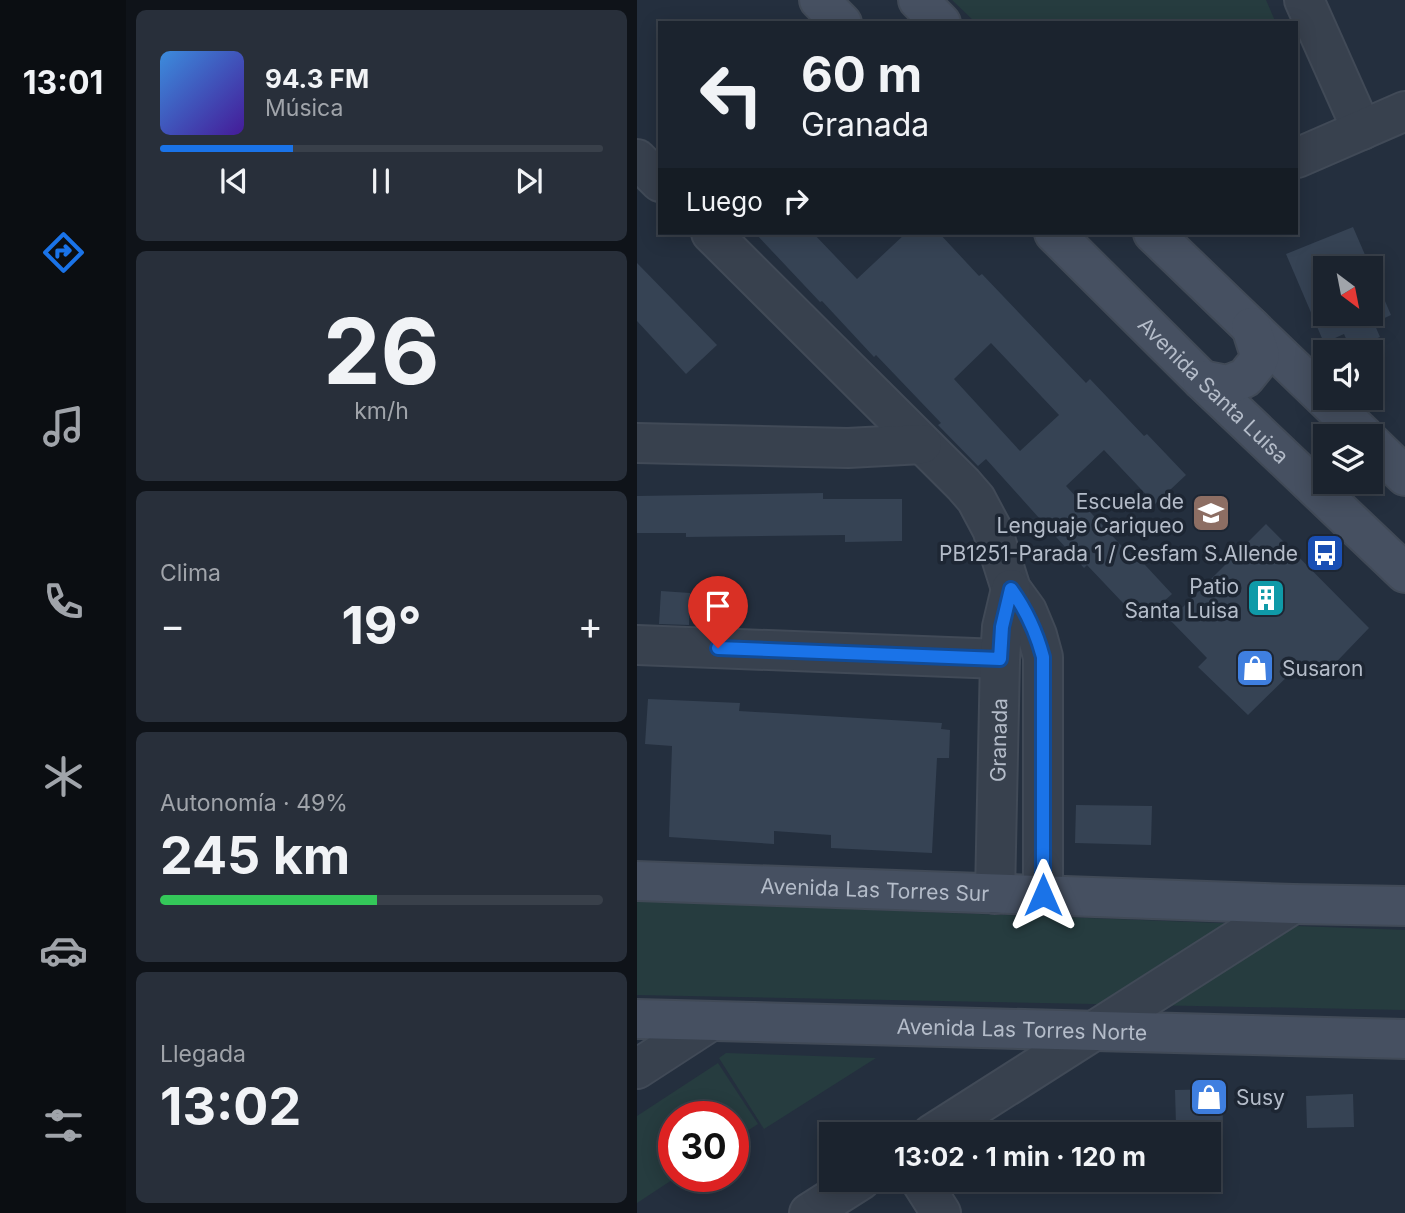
<!DOCTYPE html>
<html lang="es">
<meta charset="utf-8">
<style>
:root{--surface:#1b232e;--page:#282f3a;--text:#f1f3f6;--muted:#a0a4aa;--line:#39404a;--accent:#1a73e8}
body{margin:0;font-family:Inter,sans-serif;background:var(--page);color:var(--text);height:100vh;display:flex;flex-direction:column;font-size:26px;white-space:nowrap}
*{box-sizing:border-box;margin:0}
p{font-size:23px;color:var(--muted)}
.icon{flex:none;width:38px;height:38px;fill:none;stroke:currentColor;stroke-width:2;stroke-linecap:round;stroke-linejoin:round}
.map{position:relative;flex:1;overflow:hidden}
.sheet{display:flex;flex-direction:column;gap:10px;padding:10px;background:#0f1319;width:511px}
.sheet>*{flex:none}
.hud{position:absolute;left:21px;top:21px;width:640px;height:214px;border-radius:0px;box-shadow:0 4px 18px #0003,0 0 0 2px var(--line);background:#1b232e;color:var(--text);overflow:hidden}
.needle{width:46px;rotate:148deg}
.tools{position:absolute;left:676px;top:256px;display:grid;gap:14px}
.tools a{display:grid;place-items:center;width:70px;height:70px;border-radius:0px;background:var(--surface);box-shadow:0 4px 18px #0003,0 0 0 2px var(--line);font-size:35px}
.speed{position:absolute;left:21px;top:1101px;display:flex;gap:14px;font-size:35px;font-weight:700;text-align:center}
.speed>*{display:grid;place-content:center;width:91px;height:91px;border-radius:50%;background:var(--surface);box-shadow:0 4px 18px #0003,0 0 0 2px var(--line);line-height:1}
.speed .limit{border:10px solid #d22;background:#fff;color:#111}
.pin{position:absolute;display:grid;place-items:center;width:60px;height:60px;color:#fff;margin:-72px -30px;border-radius:50% 50% 50% 0;rotate:-45deg;box-shadow:0 0 7px #0007}
.pin .icon{rotate:45deg}
.me{position:absolute;width:77px;margin:-38px;rotate:0deg;stroke-linejoin:round;filter:drop-shadow(0 0 5px #0008)}
.turn{display:flex;align-items:center;gap:24px;height:147px;padding:0 28px;font-size:32px}
.turn .icon{width:91px;height:91px;stroke-width:2.5}
.turn b{display:block;font-size:49px;line-height:60px}
.then{display:flex;align-items:center;height:66px;padding:0 28px;background:#0003;gap:14px;font-size:26px}
.big{font-size:52px;font-weight:700;line-height:1.1}
.sheet .card{flex:1;display:flex;flex-direction:column;justify-content:center;gap:10px;min-width:0;padding:0 24px;border-radius:10px;background:var(--page)}
.sheet .dial{align-items:center;gap:0}
.dial b{font-size:91px;line-height:1}
.song{display:flex;align-items:center;gap:21px}
.cover{width:84px;height:84px;border-radius:10px;background:linear-gradient(135deg,hsl(210 70% 55%),hsl(260 70% 35%))}
.played{height:7px;border-radius:4px;background:linear-gradient(90deg,var(--accent) 30%,var(--line) 30%)}
.keys{display:flex;justify-content:space-around;direction:ltr}
.heat{display:flex;justify-content:space-between;align-items:center;font-size:38px;direction:ltr}
.charge{height:10px;border-radius:5px;background:linear-gradient(90deg,#34c759 49%,var(--line) 0)}
.trip{position:absolute;left:182px;top:1122px;width:402px;height:70px;border-radius:0px;background:var(--surface);box-shadow:0 4px 18px #0003,0 0 0 2px var(--line);font-weight:700;line-height:70px;text-align:center}
main{display:flex;flex:1;min-height:0}
.tab-bar{display:flex;flex-direction:column;width:126px;justify-content:space-around;align-items:center;background:#0b0e12;color:var(--muted)}
.tab-bar .icon{width:49px;height:49px}
.tab-bar .current{color:var(--accent)}
.tab-bar b{font-size:32px;color:var(--text)}
.map>svg:first-child{display:block}
.green{fill:#263c3f}
.building{fill:#364354;fill-rule:evenodd}
.lines{fill:none;stroke-linecap:round;stroke-linejoin:round}
.street-casing{stroke:#414a57;stroke-width:42}
.secondary-casing{stroke:#414a57;stroke-width:42}
.street{stroke:#38414e;stroke-width:38}
.secondary{stroke:#465061;stroke-width:38}
.route-casing{stroke:#114b97;stroke-width:18}
.route{stroke:#1a73e8;stroke-width:12}
.labels{text-anchor:middle;dominant-baseline:central;stroke-width:7;stroke-linejoin:round;paint-order:stroke}
.street-label{font-size:21px;fill:#b4bcc9;stroke:#1d2633}
.poi-label{font-size:21px;fill:#b4bcc9;stroke:#1d2633;text-anchor:end}
</style>
<main>
<nav class="tab-bar">
<b>13:01</b>
<svg class="icon current" aria-label="directions" viewBox="0 0 24 24"><path d="M12 3l9 9-9 9-9-9zM9 14v-3h6M13 9l2 2-2 2"/></svg>
<svg class="icon" aria-label="music" viewBox="0 0 24 24"><path d="M9 18V5l10-2v13"/><circle cx="6" cy="18" r="3"/><circle cx="16" cy="16" r="3"/></svg>
<svg class="icon" aria-label="phone" viewBox="0 0 24 24"><path d="M5 4h4l2 5-3 2q2 4 5 5l2-3 5 2v4C11 20 4 13 5 4z"/></svg>
<svg class="icon" aria-label="climate" viewBox="0 0 24 24"><path d="M12 3v18M4 7l16 10M4 17L20 7"/></svg>
<svg class="icon" aria-label="car" viewBox="0 0 24 24"><path d="M5 17H2v-5l4-1 3-4h7l3 4 3 1v5h-3M9 17h6M6 11h13"/><circle cx="7" cy="17" r="2"/><circle cx="17" cy="17" r="2"/></svg>
<svg class="icon" aria-label="filters" viewBox="0 0 24 24"><path d="M4 7h16M4 17h16"/><circle cx="9" cy="7" r="2"/><circle cx="15" cy="17" r="2"/></svg>
</nav>
<section class="sheet">
<div class="card">
<div class="song"><i class="cover"></i><div><b>94.3 FM</b><p>Música</p></div></div>
<div class="played"></div>
<div class="keys"><svg class="icon" aria-label="previous" viewBox="0 0 24 24"><path d="M18 5L8 12l10 7zM5 5v14"/></svg><svg class="icon" aria-label="pause" viewBox="0 0 24 24"><path d="M8 5v14M16 5v14"/></svg><svg class="icon" aria-label="next" viewBox="0 0 24 24"><path d="M6 5l10 7-10 7zM19 5v14"/></svg></div>
</div>
<div class="card dial"><b>26</b><p>km/h</p></div>
<div class="card"><p>Clima</p>
<div class="heat"><a>−</a><b class="big">19°</b><a>+</a></div>
</div>
<div class="card"><p>Autonomía · 49%</p><b class="big">245 km</b><div class="charge"></div></div>
<div class="card"><p>Llegada</p><b class="big">13:02</b></div>
</section>
<div class="map">
<svg width="768" height="1213" viewBox="0 0 768 1213">
<rect width="100%" height="100%" fill="#242f3e"/>
<!-- green -->
<g class="green">
<path d="M315,0H629L639,23H339Z"/>
<path d="M0,901L768,930V1010L0,995Z"/>
<path d="M89,1053L239,1058L127,1129L82,1058Z"/>
<path d="M81,1063L121,1124L96,1140V1116H37V1176H41L0,1203V1116Z"/>
</g>
<!-- building -->
<g class="building">
<path d="M716,227L754,315L737,323L743,337L714,350L707,334L687,343L649,254ZM688,268H733V313H688Z"/>
<path d="M118,233H176L220,279L269,233H302L342,276L345,274L449,383L453,379L507,436L510,434L549,475L518,504L467,450L429,486L493,555L496,552L535,594L504,622L450,565L447,568L349,459L341,466L301,425L304,423L239,355L237,357L185,301L183,302ZM354,343L422,415L383,451L317,379Z"/>
<path d="M0,263L80,345L49,374L0,321Z"/>
<path d="M186,493V499H265V541L208,542V535L49,537V533H0V496Z"/>
<path d="M629,524L732,628L683,679L665,662L611,715L561,667L570,658L533,620Z"/>
<path d="M24,591L53,593L52,625L22,624Z"/>
<path d="M11,699L103,703L102,711L305,723L304,729L313,730L312,758H300L295,853L194,848V835L137,831V844L32,837L35,746L8,744Z"/>
<path d="M439,805L515,806L514,845L438,843Z"/>
<path d="M585,1089L586,1124L539,1125L538,1090Z"/>
<path d="M716,1094L717,1127L670,1128L669,1096Z"/>
</g>
<g class="lines">
<defs>
<g id="street">
<path d="M667,0L725,130"/>
<path d="M660,158L768,111"/>
<path d="M0,159L23,182"/>
<path d="M74,233L326,484L339,499L355,529L374,589L390,611L400,635L406,657V895"/>
<path d="M0,443L211,448L285,444"/>
<path d="M0,645L363,659"/>
<path id="s1" d="M358,894L363,659L365,627L374,589"/>
<path d="M0,1069L74,1021"/>
<path d="M295,1134L656,904"/>
<path d="M283,1180L304,1213"/>
<path d="M172,1213L224,1180"/>
</g>
<g id="secondary">
<path d="M182,0L205,23"/>
<path d="M281,0L304,23"/>
<path id="s2" d="M417,233L565,380L768,573"/>
<path d="M516,233L727,436"/>
<path d="M565,380L590,385L608,378L620,363L623,355L614,327"/>
<path d="M733,442L768,476"/>
<path id="s3" d="M0,881L656,904L768,906"/>
<path id="s4" d="M0,1019L768,1039"/>
</g>
</defs>
<!-- street casing -->
<use href="#street" class="street-casing"/>
<!-- secondary casing -->
<use href="#secondary" class="secondary-casing"/>
<!-- street -->
<use href="#street" class="street"/>
<!-- secondary -->
<use href="#secondary" class="secondary"/>
</g>
<g class="lines">
<defs>
<path id="route" d="M81,648L363,659L365,627L374,589C390,611 399,631 406,657V895"/>
</defs>
<!-- route casing -->
<use href="#route" class="route-casing"/>
<!-- route -->
<use href="#route" class="route"/>
</g>
<!-- icons -->
<defs>
<symbol id="school-square" viewBox="-11 -11 22 22"><rect x="-9" y="-9" width="18" height="18" rx="4" fill="#8d6e63" stroke="#1d2633"/><path d="M0-5L7-2L0 1L-7-2ZM-4 1L0 2.5L4 1V4Q0 6-4 4Z" fill="#fff"/></symbol>
<symbol id="bus-square" viewBox="-11 -11 22 22"><rect x="-9" y="-9" width="18" height="18" rx="4" fill="#1a4fb4" stroke="#1d2633"/><path d="M-5-6H5V4H4V6H2V4H-2V6H-4V4H-5ZM-3.5-4V0h7V-4ZM-3.5 1.2v1.5H-2V1.2ZM2 1.2v1.5H3.5V1.2Z" fill="#fff"/></symbol>
<symbol id="building-square" viewBox="-11 -11 22 22"><rect x="-9" y="-9" width="18" height="18" rx="4" fill="#0f9aa8" stroke="#1d2633"/><path d="M-4-6H4V6H1V3H-1V6H-4ZM-2.5-4.3h1.7v1.8h-1.7ZM.8-4.3h1.7v1.8H.8ZM-2.5-1h1.7V.8h-1.7ZM.8-1h1.7V.8H.8Z" fill="#fff"/></symbol>
<symbol id="shop-square" viewBox="-11 -11 22 22"><rect x="-9" y="-9" width="18" height="18" rx="4" fill="#3f7fe0" stroke="#1d2633"/><path d="M-5-2.5h2.3a2.7 3.5 0 0 1 5.4 0H5L5.5 6h-11ZM-1.5-2.5h3a1.5 2.3 0 0 0-3 0Z" fill="#fff"/></symbol>
</defs>
<g fill-rule="evenodd">
<use href="#school-square" x="552" y="491" width="44" height="44"/>
<use href="#bus-square" x="666" y="531" width="44" height="44"/>
<use href="#building-square" x="607" y="576" width="44" height="44"/>
<use href="#shop-square" x="596" y="646" width="44" height="44"/>
<use href="#shop-square" x="550" y="1075" width="44" height="44"/>
</g>
<g class="labels">
<!-- street labels -->
<g class="street-label">
<text stroke="none"><textPath href="#s2" startOffset="224">Avenida Santa Luisa</textPath></text>
<text stroke="none"><textPath href="#s1" startOffset="154">Granada</textPath></text>
<text stroke="none"><textPath href="#s3" startOffset="238">Avenida Las Torres Sur</textPath></text>
<text stroke="none"><textPath href="#s4" startOffset="385">Avenida Las Torres Norte</textPath></text>
</g>
<!-- poi labels -->
<g class="poi-label">
<text x="547" y="501">Escuela de<tspan x="547" dy="24">Lenguaje Cariqueo</tspan></text>
<text x="661" y="553">PB1251-Parada 1 / Cesfam S.Allende</text>
<text x="602" y="586">Patio<tspan x="602" dy="24">Santa Luisa</tspan></text>
<text x="645" y="668" text-anchor="start">Susaron</text>
<text x="599" y="1097" text-anchor="start">Susy</text>
</g>
</g>
</svg>
<div class="tools">
<a><svg class="needle" viewBox="-14 -14 28 28"><path d="M0-13l5 13h-10z" fill="#e53935"/><path d="M0 13l5-13h-10z" fill="#a0a4aa"/></svg></a>
<a><svg class="icon" aria-label="sound" viewBox="0 0 24 24"><path d="M4 9h4l5-4v14l-5-4H4zM17 9q2 3 0 6"/></svg></a>
<a><svg class="icon" aria-label="layers" viewBox="0 0 24 24"><path d="M12 4l9 5-9 5-9-5zM3 14l9 5 9-5"/></svg></a>
</div>
<div class="speed"><div class="limit">30</div></div>
<div class="pin" style="left:81px;top:648px;background:#d93025"><svg class="icon" aria-label="arrive" viewBox="0 0 24 24"><path d="M6 21V4h12l-3 4 3 4H6"/></svg></div>
<svg class="me" style="left:406px;top:895px" viewBox="-20 -20 40 40"><path d="M0-17L14 15 0 8-14 15z" fill="#1a73e8" stroke="#fff" stroke-width="4"/></svg>
<div class="trip">13:02 · 1 min · 120 m</div>
<div class="hud">
<div class="turn"><svg class="icon" aria-label="left" viewBox="0 0 24 24"><path d="M17 20v-9H6M10 6l-5 5 5 5"/></svg><div><b>60 m</b>Granada</div></div>
<div class="then">Luego<svg class="icon" aria-label="right" viewBox="0 0 24 24"><path d="M7 20v-9h11M14 6l5 5-5 5"/></svg></div>
</div>
</div>
</main>
